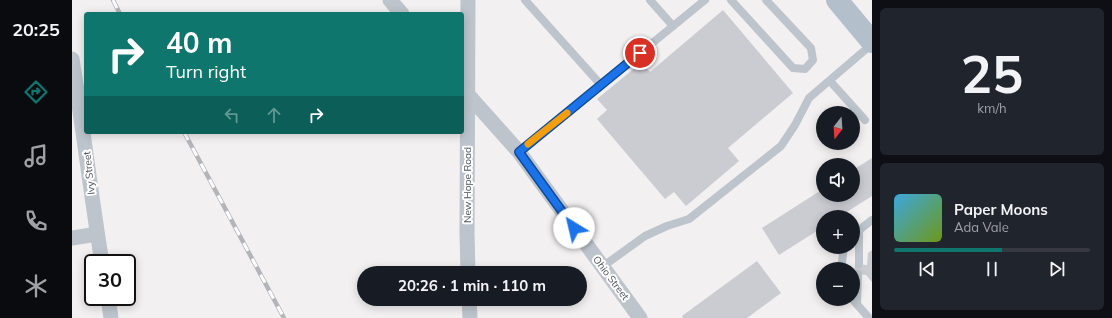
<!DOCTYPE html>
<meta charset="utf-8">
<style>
:root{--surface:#171b24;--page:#20242c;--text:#f1f3f6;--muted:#9ea1a6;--line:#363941;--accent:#0f766e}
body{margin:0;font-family:Mulish,sans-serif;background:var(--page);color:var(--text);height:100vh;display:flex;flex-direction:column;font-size:15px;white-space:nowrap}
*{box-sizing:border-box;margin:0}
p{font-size:13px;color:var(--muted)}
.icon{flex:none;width:22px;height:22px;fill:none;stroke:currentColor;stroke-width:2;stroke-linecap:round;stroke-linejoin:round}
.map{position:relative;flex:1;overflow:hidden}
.side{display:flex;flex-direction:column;gap:8px;padding:8px;background:#0d0f14;width:240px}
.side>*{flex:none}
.top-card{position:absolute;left:12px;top:12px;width:380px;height:122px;border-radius:4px;box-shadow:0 2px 10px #0003;background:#0f766e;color:#fff;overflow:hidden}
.needle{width:26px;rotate:197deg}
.tools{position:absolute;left:744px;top:106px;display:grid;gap:8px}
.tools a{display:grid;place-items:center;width:44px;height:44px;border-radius:50%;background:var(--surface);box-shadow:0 2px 10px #0003;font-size:20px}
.speed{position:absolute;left:12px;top:254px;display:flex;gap:8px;font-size:20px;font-weight:700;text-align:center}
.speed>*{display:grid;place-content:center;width:52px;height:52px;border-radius:50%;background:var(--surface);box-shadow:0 2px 10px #0003;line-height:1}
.speed .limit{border:2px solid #111;border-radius:6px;background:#fff;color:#111}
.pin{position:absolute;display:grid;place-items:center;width:34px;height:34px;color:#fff;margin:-17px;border:2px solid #fff;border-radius:50%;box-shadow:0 1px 4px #0007}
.me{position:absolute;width:44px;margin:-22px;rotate:324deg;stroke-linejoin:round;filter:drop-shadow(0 0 3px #0008)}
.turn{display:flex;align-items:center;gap:14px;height:84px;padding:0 16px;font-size:18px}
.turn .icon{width:52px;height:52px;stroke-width:2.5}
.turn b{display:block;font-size:28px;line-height:34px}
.lanes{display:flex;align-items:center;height:38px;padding:0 16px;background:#0003;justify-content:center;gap:20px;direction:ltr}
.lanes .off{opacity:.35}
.side .card{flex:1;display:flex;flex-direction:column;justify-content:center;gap:6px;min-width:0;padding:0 14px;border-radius:6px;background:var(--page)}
.side .dial{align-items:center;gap:0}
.dial b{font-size:52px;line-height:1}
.song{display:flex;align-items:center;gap:12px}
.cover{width:48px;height:48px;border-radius:6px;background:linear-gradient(135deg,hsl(200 70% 55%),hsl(80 70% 35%))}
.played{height:4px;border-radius:2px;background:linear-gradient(90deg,var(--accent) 55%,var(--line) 55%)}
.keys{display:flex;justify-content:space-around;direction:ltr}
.trip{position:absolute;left:285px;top:266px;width:230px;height:40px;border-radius:20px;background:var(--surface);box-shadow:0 2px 10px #0003;font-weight:700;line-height:40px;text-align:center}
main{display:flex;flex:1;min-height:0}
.dock{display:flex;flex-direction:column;width:72px;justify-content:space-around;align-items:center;background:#090b0e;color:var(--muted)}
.dock .icon{width:28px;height:28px}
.dock .on{color:var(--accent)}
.dock b{font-size:18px;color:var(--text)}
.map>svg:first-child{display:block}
.building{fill:#cbccd2}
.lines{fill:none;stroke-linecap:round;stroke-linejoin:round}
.lane{stroke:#bdc4cb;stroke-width:8}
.street{stroke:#bdc4cb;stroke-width:15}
.primary{stroke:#b3bfcb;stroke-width:22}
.rail-casing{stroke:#b3b5b9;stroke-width:4.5}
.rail{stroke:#fff;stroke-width:3;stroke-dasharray:9;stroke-linecap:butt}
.route-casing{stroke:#114b97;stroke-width:10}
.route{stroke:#1a73e8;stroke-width:7}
.slow{stroke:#f59e0b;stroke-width:7}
.labels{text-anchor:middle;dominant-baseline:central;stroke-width:4;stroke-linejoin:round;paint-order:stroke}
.street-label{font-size:10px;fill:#4a535b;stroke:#fff}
</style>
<main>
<nav class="dock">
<b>20:25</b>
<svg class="icon on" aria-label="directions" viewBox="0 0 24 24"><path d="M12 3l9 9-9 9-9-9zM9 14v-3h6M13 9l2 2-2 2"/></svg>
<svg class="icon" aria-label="music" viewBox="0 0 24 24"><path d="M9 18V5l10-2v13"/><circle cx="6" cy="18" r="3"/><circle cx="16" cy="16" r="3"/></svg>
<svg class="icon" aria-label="phone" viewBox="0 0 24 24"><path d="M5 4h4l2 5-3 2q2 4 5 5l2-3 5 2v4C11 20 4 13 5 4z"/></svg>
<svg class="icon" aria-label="climate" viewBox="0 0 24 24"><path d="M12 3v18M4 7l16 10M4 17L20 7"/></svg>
</nav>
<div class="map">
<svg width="800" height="318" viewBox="0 0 800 318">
<rect width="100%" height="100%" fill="#f2f0f0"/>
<!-- building -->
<g class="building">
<path d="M651,10L721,93L656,148L667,161L614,206L602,192L593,199L525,119L535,110L525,99L570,62L578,72Z"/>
<path d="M800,158V196L767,217H751V227L707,255L690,228L751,189V195H781V170Z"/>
<path d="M800,250V282L794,275L782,274L783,264L795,265L796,253Z"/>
<path d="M685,261L709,293L675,318H611L610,316Z"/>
</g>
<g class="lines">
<!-- lane -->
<g class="lane">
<path d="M453,0L529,85"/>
<path d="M578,0L601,26"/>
<path d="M659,0L721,68L733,69L741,60L739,48L694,0"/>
<path d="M758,81L793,120"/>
<path d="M447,152L633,0"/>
<path d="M787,229V264"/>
<path d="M781,235L800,220"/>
<path d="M530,267L573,236L595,226L617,219L709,146L723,125L737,98L800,44"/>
<path d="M769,269L772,247"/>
<path d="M782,301L797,318"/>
<path d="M785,304L786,274"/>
</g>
<!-- street -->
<g class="street">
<path d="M318,0L330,14"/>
<path d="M396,0L395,233L396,273"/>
<path d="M0,59C11,127 19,195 30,263"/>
<path d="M390,88L447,152L568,318"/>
<path d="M0,238L25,234"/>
<path d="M36,297L39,318"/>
<path d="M397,299L398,318"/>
</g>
<!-- primary -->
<path class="primary" d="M765,0L800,42"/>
<defs>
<g id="rail">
<path d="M41,0L48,14"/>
<path d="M112,132L212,318"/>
</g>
</defs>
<!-- rail casing -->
<use href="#rail" class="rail-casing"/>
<!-- rail -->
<use href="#rail" class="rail"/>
</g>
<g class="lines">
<defs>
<path id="route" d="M502,228L447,152L568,53"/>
</defs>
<!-- route casing -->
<use href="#route" class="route-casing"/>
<!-- route -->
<use href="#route" class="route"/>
<!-- slow -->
<path class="slow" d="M456,144L495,113"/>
</g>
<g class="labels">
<!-- street labels -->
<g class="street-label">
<text transform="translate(17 173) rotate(-96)">Ivy Street</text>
<text transform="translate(395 185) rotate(-90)">New Hope Road</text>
<text transform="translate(539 278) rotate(53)">Ohio Street</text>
</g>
</g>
</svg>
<div class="tools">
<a><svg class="needle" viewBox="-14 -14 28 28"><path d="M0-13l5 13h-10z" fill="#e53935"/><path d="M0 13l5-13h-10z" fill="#9ea1a6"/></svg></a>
<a><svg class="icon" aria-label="sound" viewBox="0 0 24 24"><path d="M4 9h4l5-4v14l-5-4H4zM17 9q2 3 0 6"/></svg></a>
<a>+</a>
<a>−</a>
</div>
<div class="speed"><div class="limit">30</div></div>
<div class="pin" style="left:568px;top:53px;background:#d93025"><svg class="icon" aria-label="arrive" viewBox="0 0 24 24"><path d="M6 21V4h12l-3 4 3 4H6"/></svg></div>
<svg class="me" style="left:502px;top:228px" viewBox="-20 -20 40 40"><circle r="19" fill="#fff"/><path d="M0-13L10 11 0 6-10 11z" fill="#1a73e8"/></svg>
<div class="trip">20:26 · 1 min · 110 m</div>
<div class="top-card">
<div class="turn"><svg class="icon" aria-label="right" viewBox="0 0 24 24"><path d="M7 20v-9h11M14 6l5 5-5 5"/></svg><div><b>40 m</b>Turn right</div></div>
<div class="lanes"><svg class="icon off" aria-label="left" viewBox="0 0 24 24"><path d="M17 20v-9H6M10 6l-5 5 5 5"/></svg><svg class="icon off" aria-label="ahead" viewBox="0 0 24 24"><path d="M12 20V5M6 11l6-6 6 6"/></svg><svg class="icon" aria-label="right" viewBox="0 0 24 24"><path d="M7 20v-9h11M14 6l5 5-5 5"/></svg></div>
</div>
</div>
<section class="side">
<div class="card dial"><b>25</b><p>km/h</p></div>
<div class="card">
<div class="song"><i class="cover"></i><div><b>Paper Moons</b><p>Ada Vale</p></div></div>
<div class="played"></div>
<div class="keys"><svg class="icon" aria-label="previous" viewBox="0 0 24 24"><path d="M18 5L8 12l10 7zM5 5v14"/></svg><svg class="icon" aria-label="pause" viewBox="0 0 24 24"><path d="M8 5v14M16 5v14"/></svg><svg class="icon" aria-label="next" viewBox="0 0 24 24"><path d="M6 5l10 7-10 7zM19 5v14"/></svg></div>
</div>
</section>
</main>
